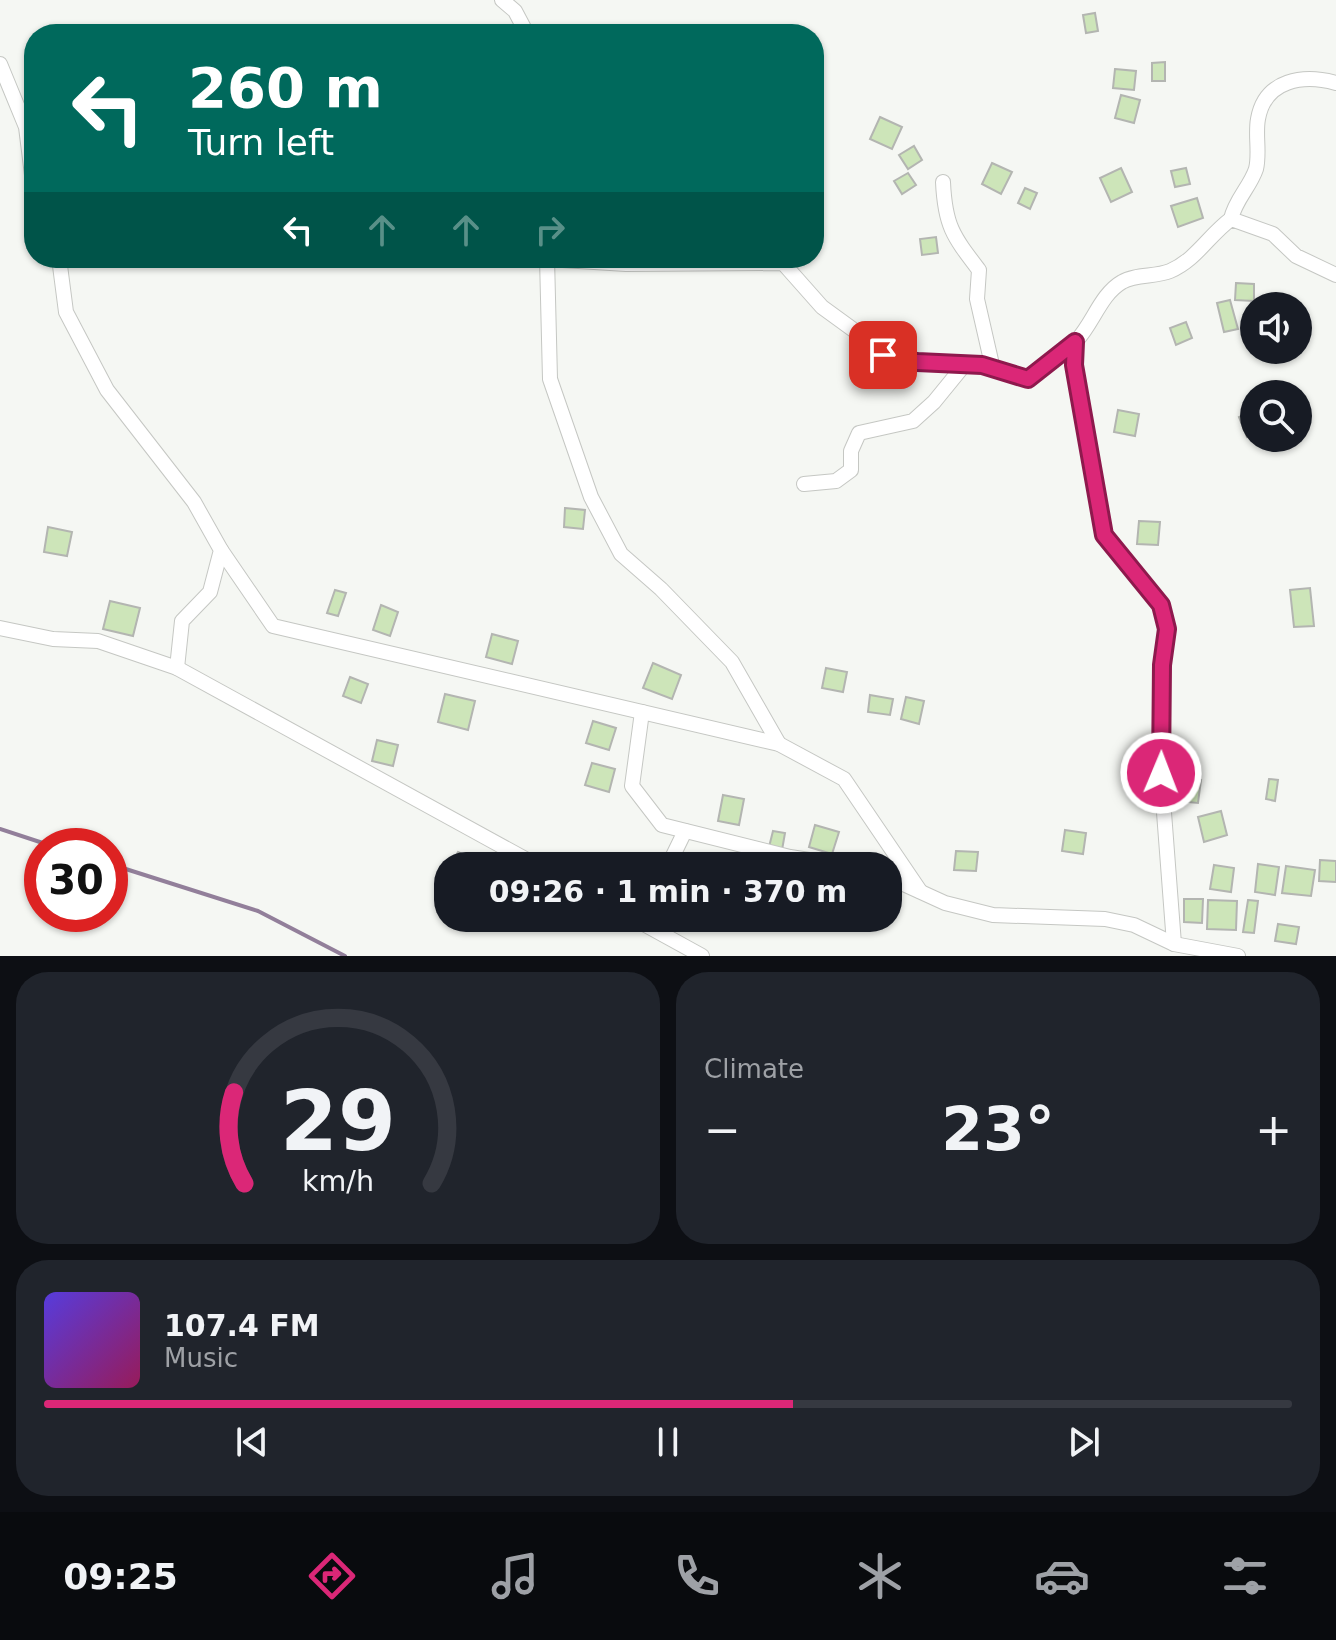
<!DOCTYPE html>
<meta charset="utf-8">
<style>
:root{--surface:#171b24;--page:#20242c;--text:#f1f3f6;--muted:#9ea1a6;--line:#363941;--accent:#db2777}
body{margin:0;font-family:"DejaVu Sans",sans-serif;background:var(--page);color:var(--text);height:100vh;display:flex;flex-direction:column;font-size:30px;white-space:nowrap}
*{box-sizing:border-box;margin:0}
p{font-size:26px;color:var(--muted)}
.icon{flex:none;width:44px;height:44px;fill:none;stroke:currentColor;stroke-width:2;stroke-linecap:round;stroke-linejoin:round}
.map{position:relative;height:956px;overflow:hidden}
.side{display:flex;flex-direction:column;gap:16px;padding:16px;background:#0d0f14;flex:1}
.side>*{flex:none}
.top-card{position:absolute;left:24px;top:24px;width:800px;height:244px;border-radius:32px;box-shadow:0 2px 6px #0004;background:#00695c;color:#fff;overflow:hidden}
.controls{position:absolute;left:1240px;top:292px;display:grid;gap:16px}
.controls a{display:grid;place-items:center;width:72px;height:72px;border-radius:50%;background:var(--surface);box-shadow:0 2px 6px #0004;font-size:40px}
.speed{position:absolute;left:24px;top:828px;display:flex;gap:16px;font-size:40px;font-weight:700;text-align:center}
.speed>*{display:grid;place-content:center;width:104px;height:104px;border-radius:50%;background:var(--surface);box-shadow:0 2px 6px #0004;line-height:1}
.speed .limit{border:12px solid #d22;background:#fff;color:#111}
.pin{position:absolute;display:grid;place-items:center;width:68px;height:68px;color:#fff;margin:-34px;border-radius:16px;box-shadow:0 4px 12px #0006}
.me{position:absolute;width:88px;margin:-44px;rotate:1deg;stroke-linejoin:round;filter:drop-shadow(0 0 6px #0008)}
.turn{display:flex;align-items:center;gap:28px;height:168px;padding:0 32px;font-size:36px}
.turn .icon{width:104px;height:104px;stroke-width:2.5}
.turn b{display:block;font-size:56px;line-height:68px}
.lanes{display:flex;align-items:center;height:76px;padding:0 32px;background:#0003;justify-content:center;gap:40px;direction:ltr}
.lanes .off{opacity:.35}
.big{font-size:60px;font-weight:700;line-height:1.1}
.side .tile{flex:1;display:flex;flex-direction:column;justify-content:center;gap:12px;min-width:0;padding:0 28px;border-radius:32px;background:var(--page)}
.side .dial{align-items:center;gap:0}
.dial svg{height:208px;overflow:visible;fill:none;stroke:var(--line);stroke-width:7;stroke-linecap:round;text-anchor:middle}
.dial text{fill:var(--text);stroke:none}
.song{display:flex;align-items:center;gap:24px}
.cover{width:96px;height:96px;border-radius:12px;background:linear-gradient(135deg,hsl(250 70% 55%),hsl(330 70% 35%))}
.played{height:8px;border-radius:4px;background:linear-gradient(90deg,var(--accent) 60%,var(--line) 60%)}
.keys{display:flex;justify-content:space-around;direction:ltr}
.heat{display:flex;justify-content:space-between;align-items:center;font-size:44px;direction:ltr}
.side .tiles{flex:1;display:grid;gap:16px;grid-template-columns:1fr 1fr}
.tile:last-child{grid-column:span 2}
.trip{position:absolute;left:434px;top:852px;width:468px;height:80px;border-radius:32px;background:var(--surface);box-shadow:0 2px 6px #0004;font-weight:700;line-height:80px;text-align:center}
.menu{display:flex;height:128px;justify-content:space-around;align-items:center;background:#090b0e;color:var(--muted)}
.menu .icon{width:56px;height:56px}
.menu .active{color:var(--accent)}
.menu b{font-size:36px;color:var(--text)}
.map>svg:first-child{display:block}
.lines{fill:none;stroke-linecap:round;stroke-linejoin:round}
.stream{stroke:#927f9a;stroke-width:4}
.building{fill:#cde5b9;stroke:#b3b5b1;stroke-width:2}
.minor-casing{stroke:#c5c7c3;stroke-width:16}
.minor{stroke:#fff;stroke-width:14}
.route-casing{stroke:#8e194d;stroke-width:20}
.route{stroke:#db2777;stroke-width:14}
</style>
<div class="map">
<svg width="1336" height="956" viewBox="0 0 1336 956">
<rect width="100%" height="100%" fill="#f5f7f3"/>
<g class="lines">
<!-- stream -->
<g class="stream">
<path d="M0,829L52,846"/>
<path d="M110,864L258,911L345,956"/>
</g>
</g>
<!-- building -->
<g class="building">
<path d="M1095,13L1098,31L1086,33L1083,15Z"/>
<path d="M1165,62V81H1152V63Z"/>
<path d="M1115,69L1136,71L1134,90L1113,88Z"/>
<path d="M1121,95L1140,100L1134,123L1115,118Z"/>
<path d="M880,117L902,127L892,149L870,139Z"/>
<path d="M914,146L922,160L908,169L899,155Z"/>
<path d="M992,163L1012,172L1001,194L982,184Z"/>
<path d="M1121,168L1132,192L1111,202L1100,178Z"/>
<path d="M1186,168L1190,184L1175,187L1171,171Z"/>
<path d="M908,173L916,185L902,194L894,181Z"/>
<path d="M1025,188L1037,193L1030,209L1018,203Z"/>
<path d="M1197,198L1203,218L1178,227L1171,206Z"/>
<path d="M936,237L938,253L922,255L920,239Z"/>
<path d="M1236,283L1254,284V301L1235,300Z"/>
<path d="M1230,300L1238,329L1224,332L1217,303Z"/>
<path d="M1186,322L1192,338L1176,345L1170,328Z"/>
<path d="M1118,410L1139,414L1135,436L1114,432Z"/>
<path d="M1252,412L1254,435L1247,437L1239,417Z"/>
<path d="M565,508L585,510L583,529L564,527Z"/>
<path d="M1139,521L1160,522L1158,545L1137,544Z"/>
<path d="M48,527L72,532L67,556L44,552Z"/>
<path d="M1310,588L1314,626L1294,627L1290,590Z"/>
<path d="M335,590L346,593L338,616L327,613Z"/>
<path d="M110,601L140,608L133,636L103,629Z"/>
<path d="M381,605L398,612L390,636L373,630Z"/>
<path d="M492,634L518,641L512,664L486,657Z"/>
<path d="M653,663L681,675L672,699L643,688Z"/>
<path d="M826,668L847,672L843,692L822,688Z"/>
<path d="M350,677L368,684L361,703L343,696Z"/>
<path d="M445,694L475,701L468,730L438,722Z"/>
<path d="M870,695L893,699L890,715L868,712Z"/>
<path d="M906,697L924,701L919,724L901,719Z"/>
<path d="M593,721L616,728L609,750L586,743Z"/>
<path d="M377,740L398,745L393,766L372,761Z"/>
<path d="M592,763L615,769L609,792L585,785Z"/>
<path d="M1181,778L1201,780L1198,803L1178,801Z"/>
<path d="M1269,779L1278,780L1275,801L1266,799Z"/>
<path d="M723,795L744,799L739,825L718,821Z"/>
<path d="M1221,811L1227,835L1204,842L1198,817Z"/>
<path d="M815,825L839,832L832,854L809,847Z"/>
<path d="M1065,830L1086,833L1083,854L1062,851Z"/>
<path d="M773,831L785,833L782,850L769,847Z"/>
<path d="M956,851L978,852L976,871L954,870Z"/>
<path d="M458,852L485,865V866H450Z"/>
<path d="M1320,860L1336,861V882L1319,881Z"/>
<path d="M1258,864L1279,867L1275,895L1255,892Z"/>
<path d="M1214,865L1234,868L1231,892L1210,889Z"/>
<path d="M1286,866L1315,870L1311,896L1282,893Z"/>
<path d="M1184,899H1203L1202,923L1184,922Z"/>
<path d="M1208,900L1237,901L1236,930L1207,929Z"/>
<path d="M1248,900L1258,901L1254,933L1243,932Z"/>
<path d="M1278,924L1299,927L1296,944L1275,941Z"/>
</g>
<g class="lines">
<defs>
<g id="minor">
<path d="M502,0L515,11L524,28L522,34"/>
<path d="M0,64L26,127L34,191"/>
<path d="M943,182C945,226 953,236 979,270L977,299L993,369"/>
<path d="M1231,219C1235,200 1250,187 1256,169C1260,153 1255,135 1258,119C1265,79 1304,74 1336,83"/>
<path d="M59,258L66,312L107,390L194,502L221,550L210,592L182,621L177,668"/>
<path d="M395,258H402"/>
<path d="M531,258L626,264L783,263L822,307L866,339L883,355L917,362L982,365L1028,379C1044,366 1062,355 1077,340C1093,323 1101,294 1122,282C1135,274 1156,277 1170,271C1196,260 1209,235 1231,219L1273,234L1296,256L1336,275"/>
<path d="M547,258L550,379L591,497L621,554L661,589L732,662L779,744"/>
<path d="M1075,342L1074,365L1104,535L1161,605L1167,629L1162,665L1161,773L1174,944"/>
<path d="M804,484L836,481L851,470V451L859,433L913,421L934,402L965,364"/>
<path d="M221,550L273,626L779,744L844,779L920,891"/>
<path d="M0,628L53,639L98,641L177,668L538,866"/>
<path d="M642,712L632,786L662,825L790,857L847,866"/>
<path d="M668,866L685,831"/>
<path d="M888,877L945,903L993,915L1105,919L1134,925L1174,944L1238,956"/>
<path d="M633,918L702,956"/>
</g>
</defs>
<!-- minor casing -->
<use href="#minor" class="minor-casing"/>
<!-- minor -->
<use href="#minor" class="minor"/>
</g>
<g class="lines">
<defs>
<path id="route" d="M883,355L917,362L982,365L1028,379L1075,342L1074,365L1104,535L1161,605L1167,629L1162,665L1161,773"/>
</defs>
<!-- route casing -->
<use href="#route" class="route-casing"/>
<!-- route -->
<use href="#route" class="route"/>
</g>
</svg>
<div class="controls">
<a><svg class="icon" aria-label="sound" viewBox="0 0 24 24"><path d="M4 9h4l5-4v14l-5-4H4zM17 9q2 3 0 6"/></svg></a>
<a><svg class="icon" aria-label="search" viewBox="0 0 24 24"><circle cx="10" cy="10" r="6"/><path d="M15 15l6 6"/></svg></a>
</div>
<div class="speed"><div class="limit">30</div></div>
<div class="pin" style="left:883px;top:355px;background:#d93025"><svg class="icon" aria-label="arrive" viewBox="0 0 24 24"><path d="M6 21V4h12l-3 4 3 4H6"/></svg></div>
<svg class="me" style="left:1161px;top:773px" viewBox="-20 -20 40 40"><circle r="17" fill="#db2777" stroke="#fff" stroke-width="3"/><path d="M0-11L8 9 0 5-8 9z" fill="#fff"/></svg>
<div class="trip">09:26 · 1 min · 370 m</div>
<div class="top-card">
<div class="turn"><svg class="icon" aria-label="left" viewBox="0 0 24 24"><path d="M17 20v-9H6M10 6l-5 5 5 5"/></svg><div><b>260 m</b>Turn left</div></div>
<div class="lanes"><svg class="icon" aria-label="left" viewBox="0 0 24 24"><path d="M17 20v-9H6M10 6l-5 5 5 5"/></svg><svg class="icon off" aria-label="ahead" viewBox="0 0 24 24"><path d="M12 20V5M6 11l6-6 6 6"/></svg><svg class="icon off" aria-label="ahead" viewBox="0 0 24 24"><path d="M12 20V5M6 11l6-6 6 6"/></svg><svg class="icon off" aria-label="right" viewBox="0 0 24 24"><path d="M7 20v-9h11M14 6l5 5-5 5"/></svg></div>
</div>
</div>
<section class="side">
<div class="tiles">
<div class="tile dial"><svg viewBox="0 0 100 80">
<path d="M14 69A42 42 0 1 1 86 69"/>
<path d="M14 69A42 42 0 0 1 10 34" stroke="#db2777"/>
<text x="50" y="56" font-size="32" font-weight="700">29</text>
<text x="50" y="72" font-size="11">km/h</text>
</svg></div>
<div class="tile"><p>Climate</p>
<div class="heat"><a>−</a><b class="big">23°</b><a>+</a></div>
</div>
<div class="tile">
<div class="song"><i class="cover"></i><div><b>107.4 FM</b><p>Music</p></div></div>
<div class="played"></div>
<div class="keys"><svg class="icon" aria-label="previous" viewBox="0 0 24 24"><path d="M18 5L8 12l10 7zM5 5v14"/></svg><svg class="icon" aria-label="pause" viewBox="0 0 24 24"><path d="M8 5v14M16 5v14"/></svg><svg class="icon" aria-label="next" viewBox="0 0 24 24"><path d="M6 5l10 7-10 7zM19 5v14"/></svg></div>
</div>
</div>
</section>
<nav class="menu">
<b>09:25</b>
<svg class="icon active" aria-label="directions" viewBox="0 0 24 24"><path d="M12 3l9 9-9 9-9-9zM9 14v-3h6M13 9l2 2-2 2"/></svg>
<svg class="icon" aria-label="music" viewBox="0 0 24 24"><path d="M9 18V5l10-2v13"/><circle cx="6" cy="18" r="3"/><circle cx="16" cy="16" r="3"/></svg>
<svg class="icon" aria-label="phone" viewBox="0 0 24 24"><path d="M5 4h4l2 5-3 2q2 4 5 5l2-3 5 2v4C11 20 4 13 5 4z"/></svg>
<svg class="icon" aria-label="climate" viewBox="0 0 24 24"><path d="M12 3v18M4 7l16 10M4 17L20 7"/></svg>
<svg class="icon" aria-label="car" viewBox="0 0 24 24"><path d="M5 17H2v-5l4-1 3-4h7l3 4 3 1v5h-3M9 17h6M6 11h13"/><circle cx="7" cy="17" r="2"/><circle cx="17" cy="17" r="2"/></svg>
<svg class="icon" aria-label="filters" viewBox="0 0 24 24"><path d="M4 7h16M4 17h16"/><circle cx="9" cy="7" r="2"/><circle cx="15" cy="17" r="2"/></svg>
</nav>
